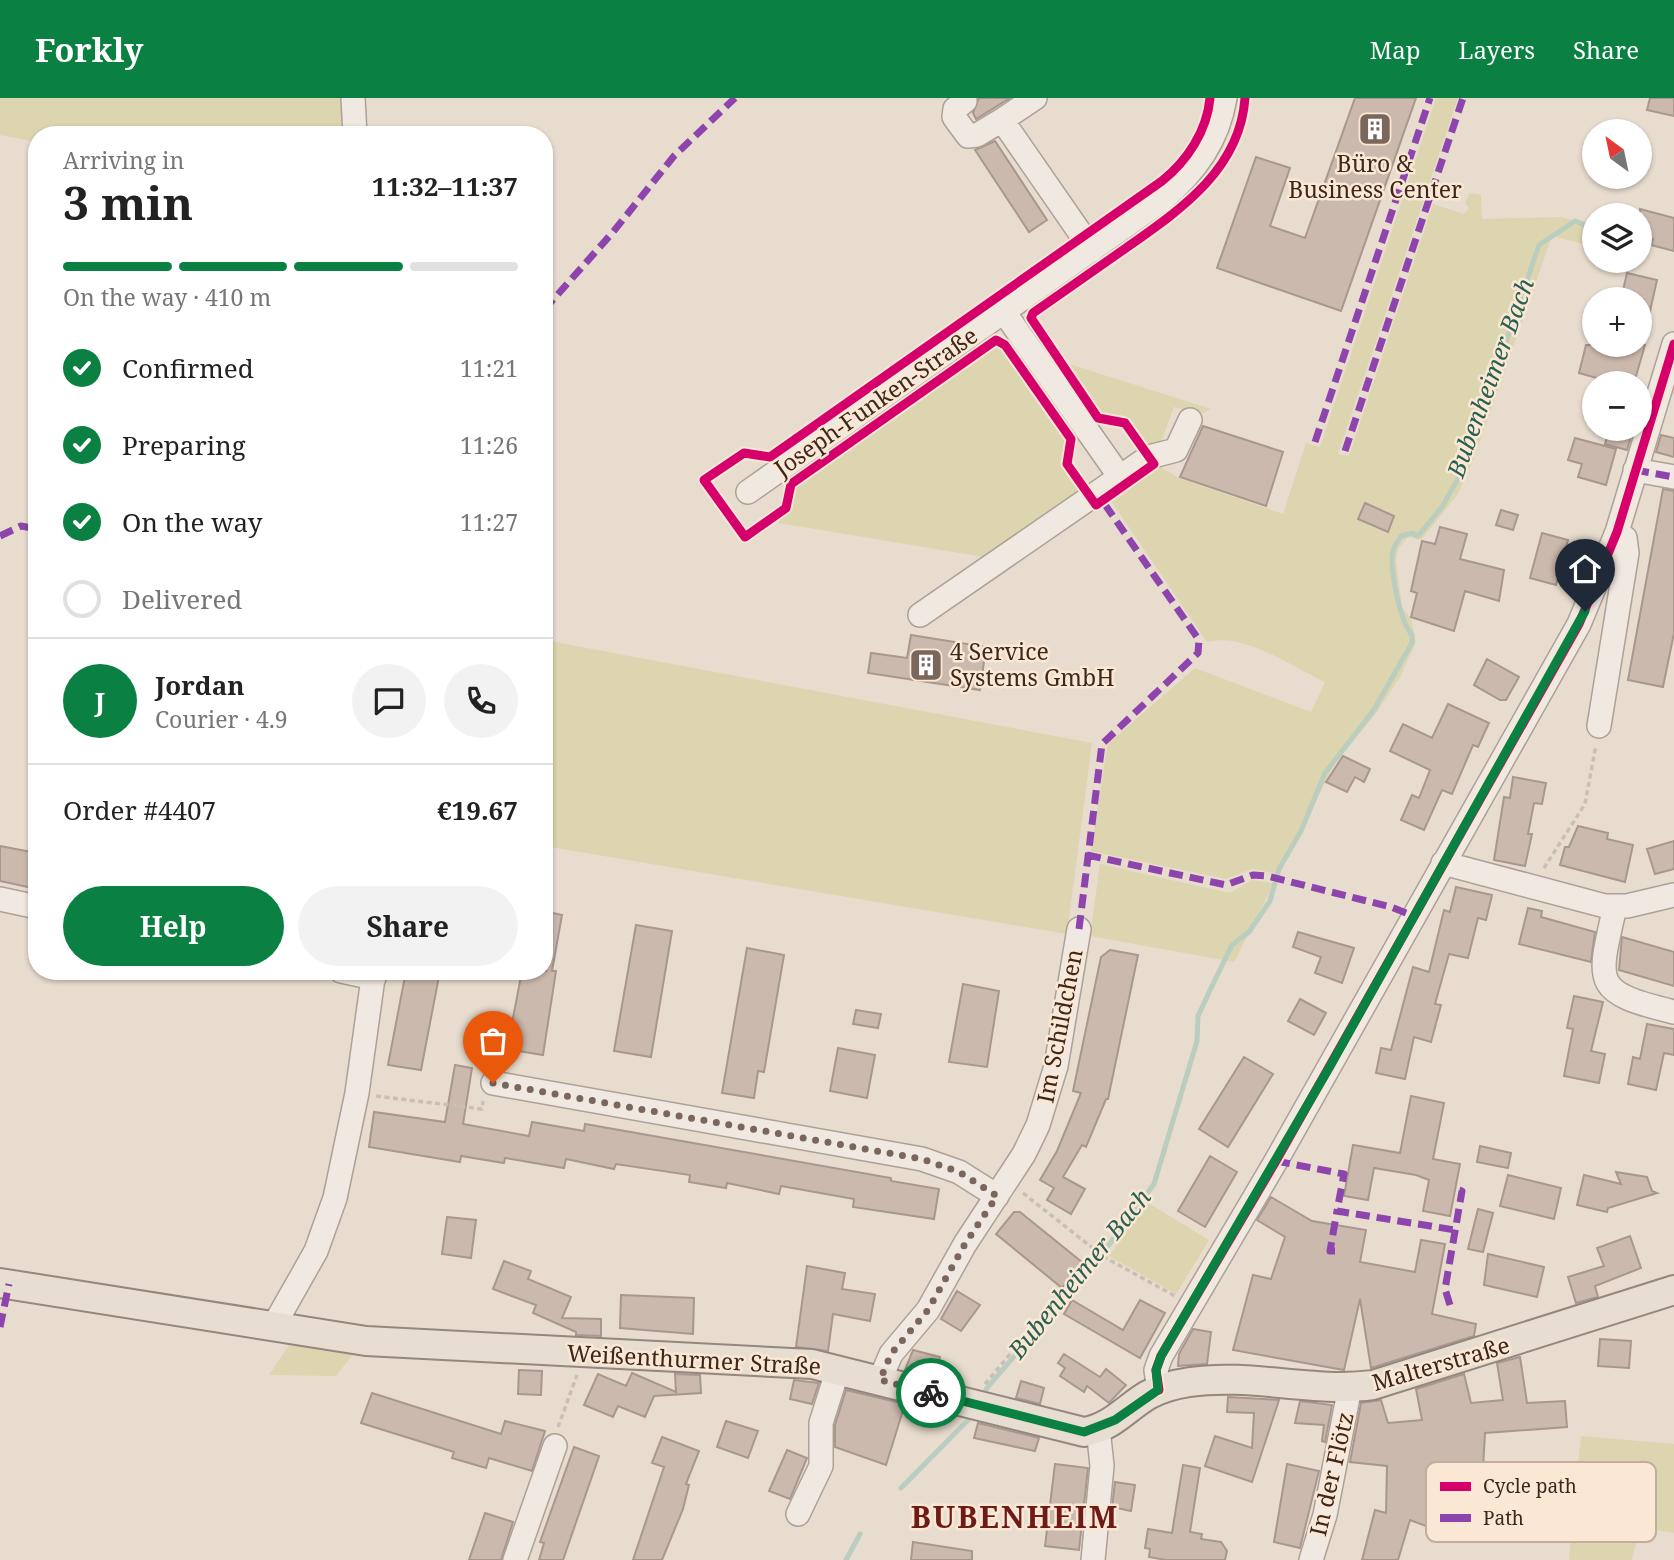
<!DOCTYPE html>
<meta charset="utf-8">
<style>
body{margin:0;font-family:"Noto Serif",serif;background:#f2f2f2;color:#222;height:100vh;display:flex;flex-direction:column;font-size:26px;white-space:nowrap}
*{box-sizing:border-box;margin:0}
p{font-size:23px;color:#767676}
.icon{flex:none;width:38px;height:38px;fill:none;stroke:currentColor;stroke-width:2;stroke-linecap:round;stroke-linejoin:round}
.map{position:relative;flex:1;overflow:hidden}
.sheet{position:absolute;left:28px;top:28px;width:525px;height:854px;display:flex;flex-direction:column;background:#fff;border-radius:28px;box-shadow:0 2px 5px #0004}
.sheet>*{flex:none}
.needle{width:46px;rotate:327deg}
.tools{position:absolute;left:1582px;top:21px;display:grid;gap:14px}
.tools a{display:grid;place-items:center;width:70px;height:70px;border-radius:50%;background:#fff;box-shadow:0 2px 5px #0004;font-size:35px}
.pin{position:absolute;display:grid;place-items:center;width:60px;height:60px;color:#fff;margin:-72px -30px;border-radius:50% 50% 50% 0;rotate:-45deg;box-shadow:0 0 7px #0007}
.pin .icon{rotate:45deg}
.courier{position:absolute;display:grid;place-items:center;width:70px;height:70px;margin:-35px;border:5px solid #0b8043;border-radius:50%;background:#fff;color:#222;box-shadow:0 2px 9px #0007}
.head em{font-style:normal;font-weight:700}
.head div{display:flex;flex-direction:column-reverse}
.head{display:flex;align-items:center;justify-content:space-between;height:119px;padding:0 35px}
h1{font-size:46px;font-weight:700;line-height:52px}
.bar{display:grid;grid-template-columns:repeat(4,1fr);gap:10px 7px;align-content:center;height:84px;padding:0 35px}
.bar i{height:9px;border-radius:5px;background:#e0e0e0}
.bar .current{background:#0b8043}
.bar p{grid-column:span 4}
.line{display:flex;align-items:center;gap:18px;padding:0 35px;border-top:2px solid #e0e0e0}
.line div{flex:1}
.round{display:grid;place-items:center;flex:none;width:74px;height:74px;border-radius:37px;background:#f2f2f2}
ol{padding:0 35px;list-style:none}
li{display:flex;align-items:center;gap:21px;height:77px}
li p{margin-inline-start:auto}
li .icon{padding:7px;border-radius:50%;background:#0b8043;color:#fff;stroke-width:4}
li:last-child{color:#767676}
li i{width:38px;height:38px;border:4px solid #e0e0e0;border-radius:50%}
.cta{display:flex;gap:14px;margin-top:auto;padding:14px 35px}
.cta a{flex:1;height:80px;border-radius:42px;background:#0b8043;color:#fff;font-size:28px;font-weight:700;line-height:80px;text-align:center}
.cta a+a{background:#f2f2f2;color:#222}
header{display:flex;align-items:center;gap:42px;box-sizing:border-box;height:98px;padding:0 35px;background:#0b8043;color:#fff}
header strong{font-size:33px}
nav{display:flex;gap:38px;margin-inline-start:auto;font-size:24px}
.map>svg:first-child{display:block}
.green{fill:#dcd5af}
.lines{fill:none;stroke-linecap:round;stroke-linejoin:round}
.stream{stroke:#bacdbe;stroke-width:5}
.building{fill:#ccb9ae;stroke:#a9978d;stroke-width:2}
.minor-casing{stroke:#ada197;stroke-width:26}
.major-casing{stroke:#93877e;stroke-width:32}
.path{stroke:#c8bfb7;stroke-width:3.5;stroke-dasharray:5 3.5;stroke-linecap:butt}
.minor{stroke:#f0e9e1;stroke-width:23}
.major{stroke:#e8ddd1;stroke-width:28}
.quiet{stroke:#8e44ad;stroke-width:7;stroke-dasharray:14 7;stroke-linecap:butt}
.cycleway-casing{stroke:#fae8d4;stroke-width:13}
.cycleway{stroke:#d6006c;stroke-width:9}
.done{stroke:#7a665b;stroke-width:7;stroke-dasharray:0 12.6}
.route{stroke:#0b8043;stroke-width:9}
.labels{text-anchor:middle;stroke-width:5;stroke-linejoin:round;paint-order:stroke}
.poi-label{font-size:23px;fill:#3e271d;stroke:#fae8d4}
.street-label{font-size:23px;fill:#3e271d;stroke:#fae8d4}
.water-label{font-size:24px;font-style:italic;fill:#2a6053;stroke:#fae8d4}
.district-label{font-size:30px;font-weight:bold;letter-spacing:2px;fill:#701a17;stroke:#fae8d4}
.key{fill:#fae8d4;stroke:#c2ae9d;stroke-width:2}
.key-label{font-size:19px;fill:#3e271d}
</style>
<header>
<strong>Forkly</strong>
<nav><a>Map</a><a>Layers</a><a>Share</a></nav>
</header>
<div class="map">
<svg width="1674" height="1462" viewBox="0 0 1674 1462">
<rect width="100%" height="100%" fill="#e8dcce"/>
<path class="green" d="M0,0H345L346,37H37V44L0,37Z
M1436,0H1458L1338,356L1349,358L1433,106L1464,116L1469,110L1465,105L1470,95L1481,97L1482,121L1560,119L1594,127L1588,147L1552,138L1474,360L1458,396L1421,442L1408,439L1398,451L1396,463L1402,509L1411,521L1416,544L1400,579L1377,614L1334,667L1279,776L1252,771L1226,781L1091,753L1107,650L1111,643L1195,570L1311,614L1325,584C1291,568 1244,534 1207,544L1109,400L1157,367L1179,380L1283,416L1306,345L1320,349Z
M995,249L1003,251L1068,341L1064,364L1081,391L984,459L779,425L776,419L787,409L791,388L984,250Z
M1063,264L1211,311L1201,316L1174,309L1160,347L1149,349L1128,321L1099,316Z
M544,542L1092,645L1067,836L544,748Z
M1100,766L1230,795L1252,782L1274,785L1234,864L1090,838Z
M1148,1105L1209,1142L1176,1196L1109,1158Z
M291,1244L355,1254L336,1278L269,1277Z
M1581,1338L1674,1346V1435L1640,1429L1632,1462H1569Z"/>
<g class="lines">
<path class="stream" d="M982,1300L987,1290L1105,1152L1154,1086L1197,943L1198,918L1213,886L1232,847L1249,834L1270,803L1279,771L1301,733L1325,675L1373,613L1412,545V537C1400,523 1389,471 1393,453C1394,448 1398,443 1401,438L1412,435L1418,438L1442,409L1462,374L1539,147L1575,123L1588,128
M901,1390L975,1315
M846,1462L860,1436"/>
</g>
<path class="building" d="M979,0H1010L976,21L973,15Z
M1355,0H1416L1341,213L1217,170L1256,59L1290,70L1270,128L1305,140Z
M1650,0H1674V18L1647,12Z
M995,43L1047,122L1029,134L975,52Z
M1640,111L1674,120V153L1651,147L1653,141L1640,137Z
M1627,175L1657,182L1646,231L1640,230V201H1621Z
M1586,247H1645L1634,285H1603L1604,282L1579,275Z
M1203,328L1283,354L1266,408L1180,379Z
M1609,331L1633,332L1627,352L1605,346Z
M1661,337L1674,340V359L1656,354Z
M1575,340L1616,351L1606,387L1578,379L1582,366L1568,362Z
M1663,391L1674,393V535L1663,589L1628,582Z
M1365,405L1394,418L1388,434L1358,421Z
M1501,412L1518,417L1513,432L1496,427Z
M1440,429L1467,436L1460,461L1504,472L1499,503L1465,493L1454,533L1411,519L1417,495L1411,493L1422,443L1435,446Z
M1542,435L1568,442L1556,487L1530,480Z
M911,537L986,549L980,592L868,575L871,555L907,560Z
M1487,561L1519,579L1506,602H1500L1474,587Z
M1448,606L1489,625L1478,649L1473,647L1452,696L1442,692L1424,732L1401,722L1412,697L1419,700L1430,672L1390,653L1403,626L1432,640Z
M1343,658L1370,671L1364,684L1355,679L1347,694L1326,684Z
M1513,679L1546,685L1542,706L1534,705L1528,736H1532L1525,768L1494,762L1504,699L1510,700Z
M1578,728L1608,735L1607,741L1633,747L1625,784L1560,767L1565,749H1569Z
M1674,743V771L1655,776L1647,751Z
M0,748L37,755V791L0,783Z
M1456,789L1492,797L1486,822L1478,820L1468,860L1449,856L1435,906L1441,907L1431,944L1414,939L1405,981L1376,975L1381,950L1391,952L1413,869L1429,874L1444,812L1450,814Z
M1528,810L1542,813L1541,819L1595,834L1591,864L1519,846Z
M544,813L562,817L552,873H556L543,957L507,951L522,873H546Z
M636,827L672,833L651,959L614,953Z
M1298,834L1354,850L1342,885L1315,875L1321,859L1293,849Z
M1622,839L1674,854V888L1619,872Z
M747,850L784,857L764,974L758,973L754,1000L722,995Z
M1110,852L1138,857L1108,1001H1106L1086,1049L1082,1047L1063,1079L1085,1091L1071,1116L1047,1102L1054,1090L1040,1082L1057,1053L1081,995L1073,993L1101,859Z
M406,873H440L421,972L388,967Z
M963,886L999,893L987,969L949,964Z
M1574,898L1603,904L1591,953L1605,956L1599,985L1564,978L1573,931L1567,930Z
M1300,901L1326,915L1314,937L1288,923Z
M856,912L881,916L878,930L853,926Z
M1647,926L1674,931V957L1664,955L1656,992L1628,986L1633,959L1640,961Z
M838,950L875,957L867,1000L830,993Z
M1244,959L1273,976L1228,1049L1199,1031Z
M455,967L472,970L463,1026L529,1038L532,1024L584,1033L585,1026L891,1080V1083L939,1091L934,1121L853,1109L854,1101L781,1088L779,1096L727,1085L726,1090L689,1084L690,1077L616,1066L614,1071L566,1061L564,1070L505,1060L504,1065L461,1058L460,1064L369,1049L374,1014L445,1024Z
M1411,998L1444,1005L1433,1061L1460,1066L1450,1118L1423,1113L1429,1082L1416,1077L1374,1070L1368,1102L1344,1098L1353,1047L1400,1055Z
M1480,1048L1511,1055L1508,1070L1477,1064Z
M1210,1058L1237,1074L1205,1129L1178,1113Z
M1616,1074L1647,1079L1652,1093L1657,1095L1608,1110L1607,1114L1577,1107L1584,1077L1621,1086Z
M1508,1077L1561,1090L1554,1121L1500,1108Z
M1271,1099L1312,1123L1366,1132L1360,1164L1415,1174L1421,1142L1445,1146L1432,1216L1476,1226L1474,1238L1371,1270L1360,1201L1344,1272L1233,1252L1253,1177L1271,1181L1285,1139L1257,1122Z
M1478,1111L1493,1115L1483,1154L1468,1151Z
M1014,1114H1020L1083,1165L1062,1190L996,1136Z
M447,1119L476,1122L471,1160L442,1156Z
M1630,1138L1641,1170L1595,1188L1598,1199L1576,1205L1568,1179L1604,1168L1597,1150Z
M1488,1156L1544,1169L1537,1199L1484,1187Z
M504,1163L531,1173L528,1181L571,1199L562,1220L601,1221V1238L576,1237V1234L533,1215L536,1207L493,1191Z
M807,1168L845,1175L842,1191L875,1196L870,1223L833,1216L828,1253L796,1249Z
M957,1193L980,1207L961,1233L941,1221Z
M621,1197L694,1200L693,1236L620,1230Z
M1072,1202L1123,1232L1140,1202L1165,1215L1140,1260L1064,1216Z
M1193,1231L1211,1234L1207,1266L1178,1268L1179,1256Z
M1600,1241L1631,1243L1629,1270L1598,1268Z
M913,1252L940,1259L935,1280L905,1272Z
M1064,1256L1100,1279L1106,1271L1126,1287L1109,1305L1087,1288L1084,1294L1060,1278L1065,1270L1058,1265Z
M1520,1259L1527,1305L1565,1303L1567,1329L1485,1335L1480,1423L1429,1422L1426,1428L1410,1422L1398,1462H1362L1375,1412L1386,1415L1387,1368L1350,1364L1361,1305L1381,1302L1388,1325L1422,1322L1416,1291L1464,1276L1471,1305L1503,1302L1497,1265Z
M519,1272L542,1273L541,1297L518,1296Z
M632,1275L676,1294L675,1276L700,1277L701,1295L654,1298L645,1319L618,1308L613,1319L584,1307L598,1276L626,1288Z
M794,1282L819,1285L812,1306L790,1301Z
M1021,1283L1044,1290L1040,1306L1016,1300Z
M846,1292L905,1306L886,1367L835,1349V1327Z
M372,1295L501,1336L505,1323L545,1333L532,1373L489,1360L486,1370L452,1360L454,1354L361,1325Z
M1228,1299L1279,1302L1252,1384L1205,1368L1215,1338L1252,1350L1254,1315L1227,1314Z
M1300,1303L1332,1307L1325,1344L1322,1343L1324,1327L1295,1325Z
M726,1323L758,1333L748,1360L717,1349Z
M978,1325L1039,1340L1035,1353L974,1340Z
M662,1339L699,1353L686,1386L689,1387L683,1411L662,1462H633L664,1369L652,1365Z
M574,1349L599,1358L563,1462H539L544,1445L540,1444Z
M787,1352L807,1360L790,1401L769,1393Z
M1055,1366L1088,1370L1079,1452L1045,1448Z
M1287,1366L1319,1373L1300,1450L1274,1444Z
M1183,1367L1200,1370L1190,1434L1202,1436L1201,1441L1221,1444L1227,1453L1225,1462H1166L1149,1459L1150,1451L1145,1450L1148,1431L1172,1435Z
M1115,1384L1135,1387L1131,1413L1112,1409Z
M485,1415L513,1424L501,1462H469Z
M913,1444L972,1453V1462H911Z"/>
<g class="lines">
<defs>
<path id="minor" d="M353,0L355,37
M1035,0L1002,22L1092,152
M965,3L955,11L954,19L968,38L977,37L1002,22
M1004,214L1120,379
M1635,372L1674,379
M748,394L1162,102C1195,74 1218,43 1225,0
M920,517L1149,359L1176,352L1190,322
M1599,628L1627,455L1625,440L1617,434
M1443,765L1605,808H1627L1674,797
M0,801L37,809
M1615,809C1597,887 1592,894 1674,914
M341,873L374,880
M493,985L922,1061L959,1074L997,1098
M273,1229L316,1153L335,1100L357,995L374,873
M880,1282L891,1256L928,1212L965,1146L1024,1056L1038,1027L1056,968L1079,831
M1159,1292L1156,1272L1161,1258L1276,1063L1579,526L1617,434L1674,246
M798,1416L821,1368V1325L838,1271
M515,1462L555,1348
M1093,1462L1102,1368L1098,1330
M1311,1462L1325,1417L1350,1289"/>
<path id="major" d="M0,1185L366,1243L812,1266L1084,1334C1111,1330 1126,1310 1148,1297C1161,1290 1176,1286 1190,1284C1250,1275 1312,1295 1373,1287L1674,1192"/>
</defs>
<use href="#minor" class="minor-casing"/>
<use href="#major" class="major-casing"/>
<path class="path" d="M1544,770L1585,706L1596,647
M376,998L482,1011L483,1003
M1023,1095L1104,1159L1175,1198
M985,1286L1096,1154
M558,1329L577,1277"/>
<use href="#minor" class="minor"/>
<use href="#major" class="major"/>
<path class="quiet" d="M544,212L613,134L674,58L735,0
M1315,344L1430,0
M1345,353L1463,0
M1635,372L1674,379
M0,438L21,428L37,431
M1087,757L1226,787L1253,777L1267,778L1391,809L1414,818
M1079,831L1102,646L1198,555L1199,542L1099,398
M1276,1063L1344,1076L1337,1113L1455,1132
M1335,1153H1330L1337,1113
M1450,1207L1445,1191L1462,1093L1455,1091
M0,1229L9,1186"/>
<defs>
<path id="cycleway" d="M1210,0C1207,33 1187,63 1162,83L770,359L744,355L704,382L745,439L786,410L791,386L996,242L1005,247L1071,341L1067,366L1096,407L1154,366L1125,325L1098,320L1031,220L1033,215C1064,193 1095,172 1126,150C1180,112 1240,72 1245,0
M1159,1292L1156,1272L1161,1258L1276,1063L1579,526L1617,434L1674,246"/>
</defs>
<use href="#cycleway" class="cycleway-casing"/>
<use href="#cycleway" class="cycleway"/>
</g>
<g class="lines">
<path class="done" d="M493,985L922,1061L959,1074L997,1098L965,1146L928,1212L891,1256L880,1282L931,1295"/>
<path class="route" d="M931,1295L1084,1334L1115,1322L1158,1292L1156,1272L1161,1258L1329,970L1585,513"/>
</g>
<defs>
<symbol id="building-square" viewBox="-11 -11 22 22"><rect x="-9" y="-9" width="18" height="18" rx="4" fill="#7a665b" stroke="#fae8d4"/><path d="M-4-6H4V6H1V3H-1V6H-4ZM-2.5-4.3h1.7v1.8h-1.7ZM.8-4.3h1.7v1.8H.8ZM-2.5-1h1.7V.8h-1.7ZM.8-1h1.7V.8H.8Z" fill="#fff"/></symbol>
</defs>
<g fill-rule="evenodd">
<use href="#building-square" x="1356" y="12" width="38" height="38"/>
<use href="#building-square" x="907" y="548" width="38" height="38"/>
</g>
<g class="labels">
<g class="poi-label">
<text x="1375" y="74">Büro &amp;<tspan x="1375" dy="26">Business Center</tspan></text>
<text x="950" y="562" text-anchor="start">4 Service<tspan x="950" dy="26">Systems GmbH</tspan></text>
</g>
<g class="street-label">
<text transform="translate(876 304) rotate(-35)" y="8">Joseph-Funken-Straße</text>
<text transform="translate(1060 928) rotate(-79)" y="8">Im Schildchen</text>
<text transform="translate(694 1262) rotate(3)" y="8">Weißenthurmer Straße</text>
<text transform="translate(1441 1266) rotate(-16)" y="8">Malterstraße</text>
<text transform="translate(1332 1376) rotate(-77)" y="8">In der Flötz</text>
</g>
<g class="water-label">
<text transform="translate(1491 280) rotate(-70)" y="8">Bubenheimer Bach</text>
<text transform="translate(1080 1176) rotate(-51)" y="8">Bubenheimer Bach</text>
</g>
<g class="district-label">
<text x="1015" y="1430">BUBENHEIM</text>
</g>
</g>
<rect x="1426" y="1364" width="230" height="80" rx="10" class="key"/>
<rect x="1440" y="1384" width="31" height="9" fill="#d6006c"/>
<rect x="1440" y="1416" width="31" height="8" fill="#8e44ad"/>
<g class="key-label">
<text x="1483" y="1395">Cycle path</text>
<text x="1483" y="1427">Path</text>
</g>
</svg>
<div class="tools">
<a><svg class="needle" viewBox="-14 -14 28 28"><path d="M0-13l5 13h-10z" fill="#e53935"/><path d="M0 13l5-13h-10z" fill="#767676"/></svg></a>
<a><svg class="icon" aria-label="layers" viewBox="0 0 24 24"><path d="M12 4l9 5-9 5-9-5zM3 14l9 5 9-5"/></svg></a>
<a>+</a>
<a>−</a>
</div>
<div class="pin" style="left:493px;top:985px;background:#ea580c"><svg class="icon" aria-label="bag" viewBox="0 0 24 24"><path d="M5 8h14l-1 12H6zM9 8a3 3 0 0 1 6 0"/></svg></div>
<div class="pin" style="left:1585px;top:513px;background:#1f2937"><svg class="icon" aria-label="home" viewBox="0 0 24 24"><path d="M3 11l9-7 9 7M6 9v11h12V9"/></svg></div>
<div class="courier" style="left:931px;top:1295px"><svg class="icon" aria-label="bike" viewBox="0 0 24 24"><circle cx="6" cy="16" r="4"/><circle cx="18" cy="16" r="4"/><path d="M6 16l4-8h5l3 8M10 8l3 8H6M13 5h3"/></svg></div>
<section class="sheet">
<div class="head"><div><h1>3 min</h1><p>Arriving in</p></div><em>11:32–11:37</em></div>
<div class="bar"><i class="current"></i><i class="current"></i><i class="current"></i><i></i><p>On the way · 410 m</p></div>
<ol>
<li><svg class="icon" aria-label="check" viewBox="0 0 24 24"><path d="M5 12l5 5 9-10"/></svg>Confirmed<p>11:21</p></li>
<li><svg class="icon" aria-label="check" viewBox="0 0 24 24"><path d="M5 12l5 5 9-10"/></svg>Preparing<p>11:26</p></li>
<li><svg class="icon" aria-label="check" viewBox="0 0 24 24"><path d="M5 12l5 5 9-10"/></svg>On the way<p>11:27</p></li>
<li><i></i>Delivered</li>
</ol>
<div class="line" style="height:126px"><b class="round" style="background:#0b8043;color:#fff">J</b><div><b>Jordan</b><p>Courier · 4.9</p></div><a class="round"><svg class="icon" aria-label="chat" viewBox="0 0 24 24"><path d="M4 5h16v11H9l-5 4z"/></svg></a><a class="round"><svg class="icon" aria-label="phone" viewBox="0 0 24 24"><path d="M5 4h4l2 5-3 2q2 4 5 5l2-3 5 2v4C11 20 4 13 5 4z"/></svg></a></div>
<div class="line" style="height:91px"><div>Order #4407</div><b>€19.67</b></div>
<div class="cta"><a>Help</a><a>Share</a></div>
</section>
</div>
